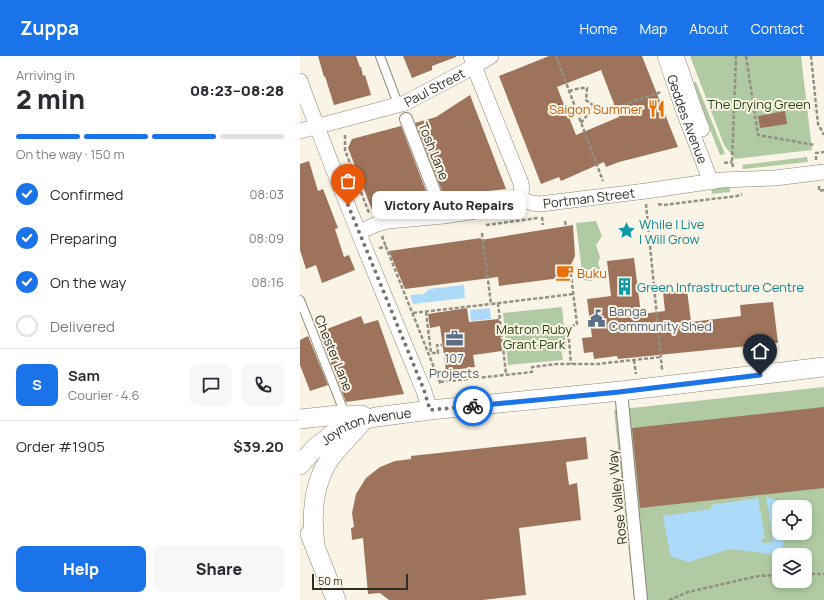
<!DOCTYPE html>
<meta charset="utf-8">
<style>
body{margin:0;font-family:Manrope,sans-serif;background:#f7f7f7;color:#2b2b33;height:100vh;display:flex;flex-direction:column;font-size:15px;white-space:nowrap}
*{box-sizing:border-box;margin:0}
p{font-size:13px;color:#7c7c81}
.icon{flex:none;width:22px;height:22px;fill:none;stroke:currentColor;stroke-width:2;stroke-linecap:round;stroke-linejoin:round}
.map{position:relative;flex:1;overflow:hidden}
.side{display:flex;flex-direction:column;background:#fff;width:300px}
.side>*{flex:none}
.buttons{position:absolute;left:472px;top:444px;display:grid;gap:8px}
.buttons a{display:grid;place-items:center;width:40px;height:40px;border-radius:8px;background:#fff;box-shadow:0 2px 6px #0003;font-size:20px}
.scale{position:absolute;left:12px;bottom:10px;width:96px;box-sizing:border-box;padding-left:4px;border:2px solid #2f2d27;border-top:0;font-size:11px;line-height:14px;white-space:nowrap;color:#2f2d27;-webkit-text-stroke:3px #faf4e6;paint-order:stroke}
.pin{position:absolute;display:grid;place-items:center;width:34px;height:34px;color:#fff;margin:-41px -17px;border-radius:50% 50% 50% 0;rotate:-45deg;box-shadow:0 0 4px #0007}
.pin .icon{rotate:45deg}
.courier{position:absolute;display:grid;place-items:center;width:40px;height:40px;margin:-20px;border:3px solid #1a73e8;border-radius:50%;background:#fff;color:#222;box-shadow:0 1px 5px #0007}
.bubble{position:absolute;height:28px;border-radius:8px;background:#fff;box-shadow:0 2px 6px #0003;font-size:13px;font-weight:800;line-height:28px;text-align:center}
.overview em{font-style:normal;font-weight:800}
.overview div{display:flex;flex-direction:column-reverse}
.overview{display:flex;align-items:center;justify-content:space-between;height:68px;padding:0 16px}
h1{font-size:26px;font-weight:800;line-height:30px}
.bar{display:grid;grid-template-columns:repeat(4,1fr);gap:6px 4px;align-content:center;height:48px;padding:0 16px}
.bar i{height:5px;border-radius:3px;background:#e1e1e2}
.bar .selected{background:#1a73e8}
.bar p{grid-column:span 4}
.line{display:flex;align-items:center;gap:10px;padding:0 16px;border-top:1px solid #e1e1e2}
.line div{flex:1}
.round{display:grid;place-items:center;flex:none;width:42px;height:42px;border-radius:8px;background:#f7f7f7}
ol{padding:0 16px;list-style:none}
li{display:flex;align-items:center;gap:12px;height:44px}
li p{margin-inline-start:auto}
li .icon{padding:4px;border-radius:50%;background:#1a73e8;color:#fff;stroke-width:4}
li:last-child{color:#7c7c81}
li i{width:22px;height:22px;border:2px solid #e1e1e2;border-radius:50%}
.action{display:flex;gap:8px;margin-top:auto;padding:8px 16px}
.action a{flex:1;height:46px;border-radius:8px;background:#1a73e8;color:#fff;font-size:16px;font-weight:800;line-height:46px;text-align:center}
.action a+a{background:#f7f7f7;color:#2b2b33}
header{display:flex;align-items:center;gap:24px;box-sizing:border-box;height:56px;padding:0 20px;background:#1a73e8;color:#fff}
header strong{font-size:19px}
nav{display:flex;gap:22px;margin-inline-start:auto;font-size:14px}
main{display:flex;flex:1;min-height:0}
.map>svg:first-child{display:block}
.green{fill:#b0cba3;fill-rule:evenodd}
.water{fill:#addaf8}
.building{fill:#9d745b;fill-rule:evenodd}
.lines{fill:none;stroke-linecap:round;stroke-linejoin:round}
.service-casing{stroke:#8b8579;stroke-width:10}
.pedestrian-casing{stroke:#8b8579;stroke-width:14}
.minor-casing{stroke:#8b8579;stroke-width:16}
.tertiary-casing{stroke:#8b8579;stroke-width:20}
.path{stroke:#938f85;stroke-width:2.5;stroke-dasharray:4 2;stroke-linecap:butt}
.service{stroke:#fff;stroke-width:8}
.pedestrian{stroke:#fff;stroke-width:12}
.minor{stroke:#fff;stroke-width:15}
.tertiary{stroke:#fff;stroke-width:19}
.done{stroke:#76736a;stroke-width:4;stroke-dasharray:0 7.2}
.route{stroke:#1a73e8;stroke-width:5}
.labels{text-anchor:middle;stroke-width:4;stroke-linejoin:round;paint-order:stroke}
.street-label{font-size:13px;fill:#2f2d27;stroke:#faf4e6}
.park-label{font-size:13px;fill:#24460c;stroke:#faf4e6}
.food-label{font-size:13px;fill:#c56008;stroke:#faf4e6;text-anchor:end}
.culture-label{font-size:13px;fill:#0d838f;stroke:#faf4e6;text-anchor:start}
.service-label{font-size:13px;fill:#4e5e75;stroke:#faf4e6;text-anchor:start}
</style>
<header>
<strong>Zuppa</strong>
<nav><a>Home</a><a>Map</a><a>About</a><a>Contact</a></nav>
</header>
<main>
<section class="side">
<div class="overview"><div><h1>2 min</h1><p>Arriving in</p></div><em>08:23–08:28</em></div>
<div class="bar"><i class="selected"></i><i class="selected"></i><i class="selected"></i><i></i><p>On the way · 150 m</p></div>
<ol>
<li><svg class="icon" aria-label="check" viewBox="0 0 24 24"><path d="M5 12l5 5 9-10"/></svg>Confirmed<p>08:03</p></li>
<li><svg class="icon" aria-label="check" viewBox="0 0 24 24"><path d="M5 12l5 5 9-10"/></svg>Preparing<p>08:09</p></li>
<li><svg class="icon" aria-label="check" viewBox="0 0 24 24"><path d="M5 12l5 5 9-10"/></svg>On the way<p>08:16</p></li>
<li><i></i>Delivered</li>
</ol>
<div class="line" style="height:72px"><b class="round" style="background:#1a73e8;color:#fff">S</b><div><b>Sam</b><p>Courier · 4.6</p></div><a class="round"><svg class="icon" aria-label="chat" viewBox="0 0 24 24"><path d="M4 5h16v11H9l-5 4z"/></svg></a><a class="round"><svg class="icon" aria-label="phone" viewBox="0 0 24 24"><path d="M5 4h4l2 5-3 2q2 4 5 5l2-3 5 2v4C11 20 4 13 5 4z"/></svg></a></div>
<div class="line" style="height:52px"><div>Order #1905</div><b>$39.20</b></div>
<div class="action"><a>Help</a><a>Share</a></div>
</section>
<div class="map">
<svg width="524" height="544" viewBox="0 0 524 544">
<rect width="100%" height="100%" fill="#faf4e6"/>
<path class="green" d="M390,0H501L512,94L435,103L424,89Z
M396,26L425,98L420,99L392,27Z
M507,101L508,106L443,113L442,109Z
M430,131V136L412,138L411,133Z
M296,165L302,180L296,189L300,201L298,208L300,212L297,219L292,225L283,224L276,167Z
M262,251L266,292H261L263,304L208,309L203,257Z
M524,331V544H334L314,354ZM479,451H505V477H479ZM479,499H505V525H479Z"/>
<path class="water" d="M164,229L165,242L113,248L110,239L124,238L129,233Z
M190,252L191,263L171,265L170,254Z
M466,441L487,447V451H479V477H484C484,488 485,494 474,498L429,493L389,506L372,501L370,498L363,460L411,453V449L458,442L465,482L461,483L462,487L473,486Z"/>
<path class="building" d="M18,0H56L60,11H61L63,20L65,19L71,39L34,49L28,30L25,20L24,21Z
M103,0H156V1L132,10V14L112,22Z
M249,0H342L378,91L319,106L306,111L304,106L261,125L259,121L241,128L199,20ZM301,14L319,61L276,79L257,31Z
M170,39L206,133L144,140L115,67L136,61Z
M485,55L487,68L460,72L458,60Z
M101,70L131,148L72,154L48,92L52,83Z
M9,105L18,135L23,133L38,172L35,173L44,201L49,199L55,214L22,227L16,209L6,213L0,194V108Z
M273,169L275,200L270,211L268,221L199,230L198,221L105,233L89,195L181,182V184Z
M334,202L341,258L365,255L363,236L387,234L391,266L441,260L440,249L473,246L478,287L318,303L317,300L294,303L293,296L284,297L282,282L292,281L287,243L311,240L307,205Z
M167,252L169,266L199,263L202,295L173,299L175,311L146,315L140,270L130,272L128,258Z
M61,260L64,268L78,264L104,338L46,346L19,276Z
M8,280L28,329L10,335L0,309V284Z
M524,351V432L340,452L332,372Z
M286,381L288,403L266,406L269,429L277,427L281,464L219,472L226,539L183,544H89L80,537L68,538L63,482L52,484L51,472L54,471L52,457L56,438L66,422L80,411L95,405L111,403V400Z"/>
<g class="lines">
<defs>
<path id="service" d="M80,0L98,48
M0,244L45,358"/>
<path id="pedestrian" d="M106,63L144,160
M321,335L341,544"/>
<g id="minor">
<path d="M171,0L179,23L221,127C222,133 222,137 220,143"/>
<path id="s1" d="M365,0L384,56L411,126"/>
<path d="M376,0C385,24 392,49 402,73"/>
<path d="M0,25C38,129 81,232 124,335L130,354"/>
<path id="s2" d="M0,75L105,47L175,10L191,0"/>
<path id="s3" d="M220,143L232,147L240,148L346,135L421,124L475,122L524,116"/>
<path d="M59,176L77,168L88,165L144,160L208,150L213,149L220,143"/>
</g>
<g id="tertiary">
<path d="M0,363L38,359H62"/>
<path id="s4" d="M0,409L14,393L39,373L57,365L76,361L130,354L321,335L524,311"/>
<path d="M10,478L36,544"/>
<path d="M15,489C11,458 13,425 32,400C41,388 52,378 61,367"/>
</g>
</defs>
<use href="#service" class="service-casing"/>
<use href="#pedestrian" class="pedestrian-casing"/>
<use href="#minor" class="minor-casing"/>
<use href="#tertiary" class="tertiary-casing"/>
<path class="path" d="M256,0L303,125
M446,0L458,79L515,89
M511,0L518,68L524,79
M269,35L280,32H287L286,44L302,56L361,36
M281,67L294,50
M45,79V94L69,157
M516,104V97L524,96
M424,107L432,106
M433,111L432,106L436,0
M519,130V135L524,134
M346,148L362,313H360
M358,148L363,149L437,140L442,138
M242,161L243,169
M265,165L266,170
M186,169L238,162
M182,177L191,248L273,238
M82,180L86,191
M79,192L86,191L141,329
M270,211L277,268L268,272L271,308
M198,247L206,318
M126,256L131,297H138L137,289H142
M113,257L191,248
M334,304L336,318
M140,326L232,316V311L257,308H297L361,301
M505,518H524
M369,544L388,536L458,520L479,519"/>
<use href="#service" class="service"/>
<use href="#pedestrian" class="pedestrian"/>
<use href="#minor" class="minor"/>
<use href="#tertiary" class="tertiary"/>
</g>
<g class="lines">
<path class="done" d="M48,149L124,334L130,354L173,350"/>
<path class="route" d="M173,350L319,336L460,319"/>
</g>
<defs>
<symbol id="restaurant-bare" viewBox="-9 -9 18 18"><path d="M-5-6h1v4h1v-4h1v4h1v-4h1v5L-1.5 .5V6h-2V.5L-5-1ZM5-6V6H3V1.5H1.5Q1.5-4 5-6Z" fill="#e8710a" stroke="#faf4e6" stroke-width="2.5" paint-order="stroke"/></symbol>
<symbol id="sight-bare" viewBox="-9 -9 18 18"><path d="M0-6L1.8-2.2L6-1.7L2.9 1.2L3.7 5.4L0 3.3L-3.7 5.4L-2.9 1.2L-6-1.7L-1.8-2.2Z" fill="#0f9aa8" stroke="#faf4e6" stroke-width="2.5" paint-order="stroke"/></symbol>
<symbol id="cafe-bare" viewBox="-9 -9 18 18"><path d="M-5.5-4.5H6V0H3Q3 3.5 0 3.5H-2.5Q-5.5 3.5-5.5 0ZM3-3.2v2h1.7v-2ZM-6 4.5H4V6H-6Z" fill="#e8710a" stroke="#faf4e6" stroke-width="2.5" paint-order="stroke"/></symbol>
<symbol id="building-bare" viewBox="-9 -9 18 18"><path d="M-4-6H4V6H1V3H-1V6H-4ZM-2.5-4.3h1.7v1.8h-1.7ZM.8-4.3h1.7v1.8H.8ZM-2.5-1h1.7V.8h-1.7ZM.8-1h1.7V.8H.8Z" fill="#0f9aa8" stroke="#faf4e6" stroke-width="2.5" paint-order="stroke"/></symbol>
<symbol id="civic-bare" viewBox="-9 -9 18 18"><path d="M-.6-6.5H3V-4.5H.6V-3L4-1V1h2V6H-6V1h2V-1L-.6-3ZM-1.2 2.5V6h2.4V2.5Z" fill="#5c6f8a" stroke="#faf4e6" stroke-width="2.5" paint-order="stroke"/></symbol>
<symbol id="office-bare" viewBox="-9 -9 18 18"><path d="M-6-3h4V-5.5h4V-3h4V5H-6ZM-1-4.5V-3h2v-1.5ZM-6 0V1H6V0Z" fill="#5c6f8a" stroke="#faf4e6" stroke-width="2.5" paint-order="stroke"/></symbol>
</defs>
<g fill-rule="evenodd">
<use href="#restaurant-bare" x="344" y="40" width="25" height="25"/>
<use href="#sight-bare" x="314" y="162" width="25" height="25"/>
<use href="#cafe-bare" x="252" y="204" width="25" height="25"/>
<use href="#building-bare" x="312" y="218" width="25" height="25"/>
<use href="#civic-bare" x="284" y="250" width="25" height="25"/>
<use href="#office-bare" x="142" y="270" width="25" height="25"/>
</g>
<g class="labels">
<g class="street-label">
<text dy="5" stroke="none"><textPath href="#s2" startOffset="142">Paul Street</textPath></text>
<text dy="5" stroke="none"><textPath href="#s1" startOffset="67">Geddes Avenue</textPath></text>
<text transform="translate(134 95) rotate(68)" y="5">Tosh Lane</text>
<text dy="5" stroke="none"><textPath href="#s3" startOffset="70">Portman Street</textPath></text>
<text transform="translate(34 297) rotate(68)" y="5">Chester Lane</text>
<text dy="5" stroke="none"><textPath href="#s4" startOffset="80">Joynton Avenue</textPath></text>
<text transform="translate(317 441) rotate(-96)" y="5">Rose Valley Way</text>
</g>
<g class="park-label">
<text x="459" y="53">The Drying Green</text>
<text x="234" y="278">Matron Ruby<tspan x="234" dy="15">Grant Park</tspan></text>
</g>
<g class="food-label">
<text x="343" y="58">Saigon Summer</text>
<text x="277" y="222" text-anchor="start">Buku</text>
</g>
<g class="culture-label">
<text x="339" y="173">While I Live<tspan x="339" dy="15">I Will Grow</tspan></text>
<text x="337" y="236">Green Infrastructure Centre</text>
</g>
<g class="service-label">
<text x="309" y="260">Banga<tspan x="309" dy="15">Community Shed</tspan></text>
<text x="154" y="307" text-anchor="middle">107<tspan x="154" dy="15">Projects</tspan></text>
</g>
</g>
</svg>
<div class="buttons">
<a><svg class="icon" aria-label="locate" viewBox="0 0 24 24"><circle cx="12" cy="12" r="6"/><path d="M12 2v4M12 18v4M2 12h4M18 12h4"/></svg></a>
<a><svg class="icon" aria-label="layers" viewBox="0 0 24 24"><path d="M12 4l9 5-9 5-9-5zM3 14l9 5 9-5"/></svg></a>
</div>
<div class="scale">50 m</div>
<div class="pin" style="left:48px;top:149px;background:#ea580c"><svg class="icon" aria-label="bag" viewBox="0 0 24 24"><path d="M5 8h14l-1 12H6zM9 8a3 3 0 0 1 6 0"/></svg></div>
<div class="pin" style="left:460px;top:319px;background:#1f2937"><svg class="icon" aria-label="home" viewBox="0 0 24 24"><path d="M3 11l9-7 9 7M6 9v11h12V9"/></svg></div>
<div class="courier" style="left:173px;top:350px"><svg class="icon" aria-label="bike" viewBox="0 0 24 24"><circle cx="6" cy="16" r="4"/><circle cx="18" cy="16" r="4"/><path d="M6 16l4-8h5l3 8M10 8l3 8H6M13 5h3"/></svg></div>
<div class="bubble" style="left:72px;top:135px;width:154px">Victory Auto Repairs</div>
</div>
</main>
